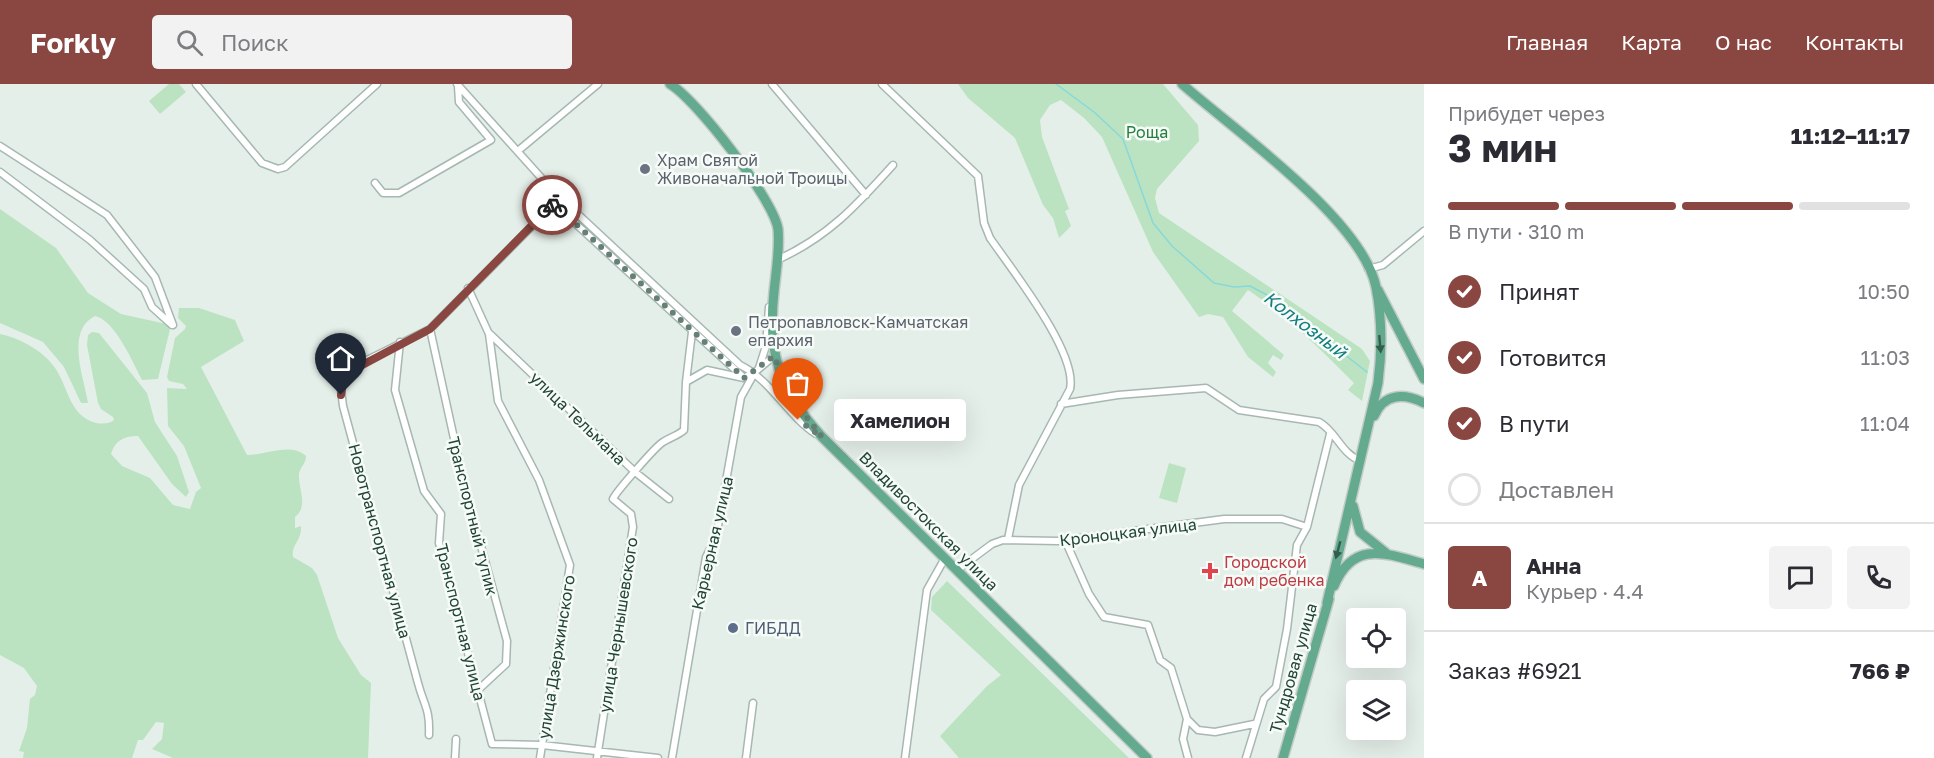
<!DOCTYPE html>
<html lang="ru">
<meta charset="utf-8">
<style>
body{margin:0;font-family:"Golos Text",sans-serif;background:#f2f2f3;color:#2b2b33;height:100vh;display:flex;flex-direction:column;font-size:22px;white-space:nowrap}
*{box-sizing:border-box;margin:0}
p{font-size:20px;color:#7c7c81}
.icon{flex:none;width:33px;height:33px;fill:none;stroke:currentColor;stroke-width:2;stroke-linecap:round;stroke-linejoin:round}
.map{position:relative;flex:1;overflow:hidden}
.drawer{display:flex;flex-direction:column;background:#fff;width:510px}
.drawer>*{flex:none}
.buttons{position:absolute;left:1346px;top:524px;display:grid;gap:12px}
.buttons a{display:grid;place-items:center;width:60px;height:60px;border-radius:6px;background:#fff;box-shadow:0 6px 24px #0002;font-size:30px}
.pin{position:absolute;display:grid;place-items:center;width:51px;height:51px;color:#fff;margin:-62px -26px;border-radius:50% 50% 50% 0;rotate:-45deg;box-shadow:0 0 6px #0007}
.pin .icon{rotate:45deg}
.courier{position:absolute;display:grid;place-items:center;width:60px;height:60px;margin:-30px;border:4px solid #8a4641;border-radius:50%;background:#fff;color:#222;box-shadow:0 2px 8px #0007}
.bubble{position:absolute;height:42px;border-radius:6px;background:#fff;box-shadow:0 6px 24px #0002;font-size:20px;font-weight:700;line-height:42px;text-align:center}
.overview em{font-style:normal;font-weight:700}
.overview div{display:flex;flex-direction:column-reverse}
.overview{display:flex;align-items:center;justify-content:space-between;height:102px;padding:0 24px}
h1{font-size:39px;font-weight:700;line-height:45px}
.bar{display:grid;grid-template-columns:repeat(4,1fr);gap:9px 6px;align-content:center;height:72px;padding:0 24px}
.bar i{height:8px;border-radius:4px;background:#e1e1e2}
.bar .selected{background:#8a4641}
.bar p{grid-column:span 4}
.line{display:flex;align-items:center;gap:15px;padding:0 24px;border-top:2px solid #e1e1e2}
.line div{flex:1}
.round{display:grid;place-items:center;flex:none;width:63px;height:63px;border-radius:6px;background:#f2f2f3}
ol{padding:0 24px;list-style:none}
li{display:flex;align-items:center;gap:18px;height:66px}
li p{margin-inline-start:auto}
li .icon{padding:6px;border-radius:50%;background:#8a4641;color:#fff;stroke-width:4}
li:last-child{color:#7c7c81}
li i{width:33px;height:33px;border:3px solid #e1e1e2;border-radius:50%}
header{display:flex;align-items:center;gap:36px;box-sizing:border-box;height:84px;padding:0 30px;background:#8a4641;color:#fff}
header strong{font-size:28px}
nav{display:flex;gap:33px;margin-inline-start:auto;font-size:21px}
.search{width:420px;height:54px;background:#f2f2f3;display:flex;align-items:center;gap:15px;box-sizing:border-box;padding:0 21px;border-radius:6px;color:#7c7c81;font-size:22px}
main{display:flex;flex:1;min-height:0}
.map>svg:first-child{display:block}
.green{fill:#bbe3c1}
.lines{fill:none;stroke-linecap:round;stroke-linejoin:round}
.stream{stroke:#87d8da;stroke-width:1.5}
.street-casing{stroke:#a6b8b0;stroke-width:9}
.primary-casing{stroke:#c1cbc7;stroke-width:12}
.street{stroke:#fff;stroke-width:6}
.primary{stroke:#64aa8f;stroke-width:9}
.oneway{fill:#325e4c}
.done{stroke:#668075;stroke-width:6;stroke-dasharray:0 10.8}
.route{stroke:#8a4641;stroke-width:8}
.worship-dot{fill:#6b7280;stroke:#f6fbf8;stroke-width:2}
.health-dot{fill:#e0444e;stroke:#f6fbf8;stroke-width:2}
.service-dot{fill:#5c6f8a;stroke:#f6fbf8;stroke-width:2}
.labels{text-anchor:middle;stroke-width:5;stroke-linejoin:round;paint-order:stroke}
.park-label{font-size:16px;fill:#26803d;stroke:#f6fbf8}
.worship-label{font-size:16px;fill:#5b616d;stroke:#f6fbf8;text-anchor:start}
.street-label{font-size:16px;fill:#214436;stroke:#f6fbf8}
.health-label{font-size:16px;fill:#be3a42;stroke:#f6fbf8;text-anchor:start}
.service-label{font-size:16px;fill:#4e5e75;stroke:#f6fbf8;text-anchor:start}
.water-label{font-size:18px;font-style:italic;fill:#137e82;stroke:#f6fbf8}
</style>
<header>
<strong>Forkly</strong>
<div class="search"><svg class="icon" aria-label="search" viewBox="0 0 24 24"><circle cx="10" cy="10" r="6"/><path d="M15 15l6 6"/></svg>Поиск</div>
<nav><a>Главная</a><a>Карта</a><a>О нас</a><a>Контакты</a></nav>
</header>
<main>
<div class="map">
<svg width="1424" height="674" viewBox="0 0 1424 674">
<rect width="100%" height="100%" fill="#e5efe9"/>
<path class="green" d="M169,0H179L186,8L160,30L149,17Z
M958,0H1163L1198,41L1199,57L1157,105L1155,114L1159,129L1362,265L1370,277L1362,317L1348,306L1354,299C1320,265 1287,232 1248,206L1232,227L1284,271L1281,276L1273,271L1268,279L1276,288L1273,293L1248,273L1223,233L1208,230L1199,233L1153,168L1102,53L1084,34L1061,16L1050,21L1040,36L1042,53L1069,125L1065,127L1071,142L1059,154L1053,134L1043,121L1015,54L968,14Z
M0,125L56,164L88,209L121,230L171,241L158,295L142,296C133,279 115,236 95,232C65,247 84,294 88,319H81L64,283L43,258L0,239Z
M179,224H199L235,236L244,257L201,283L247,371C267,371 291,358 306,372C306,380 300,383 299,390C298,405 309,422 295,433V444L301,442C302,457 291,460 293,473L312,484L317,491L338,554L361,591L371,599L368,674H173L152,665L162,655L164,639L156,638L143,656H138L132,674H23L24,668L19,667L27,644L30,615L35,611L37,602L24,584L0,571V250C19,254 40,265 52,280C69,300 67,331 96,339C103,340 109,340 114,336L113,333L101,325L98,319L87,261L88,251L92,248L99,249L147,309L155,338L177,372L189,408L186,413L172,400L138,352C123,352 115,357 111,370L122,382L150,394L173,421L190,425L196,408L201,404L184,362L168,342L167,304L187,305L183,300L169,297L167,293L175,254L185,245L186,242L178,234Z
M1169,379L1186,384L1177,419L1159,414Z
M947,497L1129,674H959L940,652L987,602L1001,591L931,526L932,513Z"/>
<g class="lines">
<path class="stream" d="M1056,0L1094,28L1123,55L1153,139L1172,162L1214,199L1234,203L1250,202L1269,212L1367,288"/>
<defs>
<path id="street" d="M196,0L262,79L278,85L285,83L377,0
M457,0L554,108L740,281C771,296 787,331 816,350
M772,0L866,111
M882,0L978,92L984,139L990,154C1012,186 1078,269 1070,305L1019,401L1008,455
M0,62L107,131L155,193L173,241
M519,66L598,0
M0,88L90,156L144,205L152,223L172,241
M375,99L383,109H399L491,56L459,18L458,2
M550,120L565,130L742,292
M777,176C828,153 856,122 893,81
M1368,185L1383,181L1424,147
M468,204L489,250L498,317L539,396L570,481L540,674
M430,245L464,400L507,557L506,580L478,606
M490,250L635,388L669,415
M400,258L395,306L424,407L441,430L439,459L492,660L542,661L658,674
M759,284L766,262L769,223
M686,298L692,248
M1061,320L1118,311L1206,304L1239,326L1319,338C1336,347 1341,370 1361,377
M1065,456L1089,510L1104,533L1148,541L1160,576L1171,584L1187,635L1198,646L1215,648L1254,640
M957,486L992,460L1003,456L1058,457L1224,435H1282L1307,443
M1187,635L1183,655L1188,674
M429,651C430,624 424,622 418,599L343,322L341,306L347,290L359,280L430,245L542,132L554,108
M455,674L456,655
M597,674L633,443L631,430L613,415C615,409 656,362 663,358C671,353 677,352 684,346L686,298L707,286L744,294L755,288
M672,674L706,473L716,453L741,313L755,288L774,272
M746,674L753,619
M905,674L927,506L945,474
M1246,674L1264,615L1276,603L1287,545L1297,461L1307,443L1330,350"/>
<path id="primary" d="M670,0C696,15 774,116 778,145C780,165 776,188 774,208C767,272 780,306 822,353L1147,674
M1182,0C1234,46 1362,135 1376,203C1382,234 1382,268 1378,299L1327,519
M1378,206L1424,295
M1374,332C1384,309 1404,309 1424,319
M1353,422L1360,448L1386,469
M1334,502C1353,456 1385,469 1424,480
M1283,674L1329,515"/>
</defs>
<use href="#street" class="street-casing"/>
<use href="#primary" class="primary-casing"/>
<use href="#street" class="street"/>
<use href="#primary" class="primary"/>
</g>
<defs><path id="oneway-solid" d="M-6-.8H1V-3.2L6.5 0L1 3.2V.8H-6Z" transform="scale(1.5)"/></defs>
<g class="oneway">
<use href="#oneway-solid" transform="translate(1380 260) rotate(85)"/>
<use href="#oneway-solid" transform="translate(1338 466) rotate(105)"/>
</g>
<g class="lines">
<path class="done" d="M552,121L565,130L744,294L774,272L789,311L822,353L798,336"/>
<path class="route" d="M341,311L343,298L351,287L430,245L552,121"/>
</g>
<g class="worship-dot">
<circle cx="645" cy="85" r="6"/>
<circle cx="736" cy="247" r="6"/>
</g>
<path class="health-dot" d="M1207 478h6v6h6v6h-6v6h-6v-6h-6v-6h6z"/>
<circle class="service-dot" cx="733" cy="544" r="6"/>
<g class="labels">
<g class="park-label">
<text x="1147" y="54">Роща</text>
</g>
<g class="worship-label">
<text x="657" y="82">Храм Святой<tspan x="657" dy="18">Живоначальной Троицы</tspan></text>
<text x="748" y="244">Петропавловск-Камчатская<tspan x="748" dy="18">епархия</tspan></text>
</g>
<g class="street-label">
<text transform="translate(578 334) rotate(44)" y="6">улица Тельмана</text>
<text transform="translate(473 432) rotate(76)" y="6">Транспортный тупик</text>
<text transform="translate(929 437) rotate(45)" y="6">Владивостокская улица</text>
<text transform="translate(1128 448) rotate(-7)" y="6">Кроноцкая улица</text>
<text transform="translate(380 457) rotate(75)" y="6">Новотранспортная улица</text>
<text transform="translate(712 459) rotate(-77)" y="6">Карьерная улица</text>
<text transform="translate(461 538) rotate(76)" y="6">Транспортная улица</text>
<text transform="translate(618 541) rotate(-81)" y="6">улица Чернышевского</text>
<text transform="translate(556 573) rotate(-81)" y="6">улица Дзержинского</text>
<text transform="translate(1293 584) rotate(-74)" y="6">Тундровая улица</text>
</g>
<g class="health-label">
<text x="1224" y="484">Городской<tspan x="1224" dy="18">дом ребенка</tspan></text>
</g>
<g class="service-label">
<text x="745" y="550">ГИБДД</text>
</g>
<g class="water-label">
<text transform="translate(1305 241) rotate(37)" y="6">Колхозный</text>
</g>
</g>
</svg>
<div class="buttons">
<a><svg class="icon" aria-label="locate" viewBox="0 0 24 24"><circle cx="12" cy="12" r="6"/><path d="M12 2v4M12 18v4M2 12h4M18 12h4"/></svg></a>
<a><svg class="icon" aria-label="layers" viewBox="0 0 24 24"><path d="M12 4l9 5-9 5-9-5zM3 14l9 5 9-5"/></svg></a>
</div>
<div class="pin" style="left:798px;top:336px;background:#ea580c"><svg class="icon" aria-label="bag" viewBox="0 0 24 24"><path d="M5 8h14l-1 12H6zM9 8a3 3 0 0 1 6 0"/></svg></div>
<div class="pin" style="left:341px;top:311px;background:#1f2937"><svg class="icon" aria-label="home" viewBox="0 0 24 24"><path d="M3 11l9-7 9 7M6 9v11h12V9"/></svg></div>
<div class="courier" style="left:552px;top:121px"><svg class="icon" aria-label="bike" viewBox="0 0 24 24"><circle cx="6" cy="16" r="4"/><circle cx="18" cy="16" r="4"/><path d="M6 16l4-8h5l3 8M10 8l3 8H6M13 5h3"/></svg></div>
<div class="bubble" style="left:834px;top:315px;width:132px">Хамелион</div>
</div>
<section class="drawer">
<div class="overview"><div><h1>3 мин</h1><p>Прибудет через</p></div><em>11:12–11:17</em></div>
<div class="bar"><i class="selected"></i><i class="selected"></i><i class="selected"></i><i></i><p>В пути · 310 m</p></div>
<ol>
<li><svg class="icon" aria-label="check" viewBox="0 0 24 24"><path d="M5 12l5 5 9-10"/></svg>Принят<p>10:50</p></li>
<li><svg class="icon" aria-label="check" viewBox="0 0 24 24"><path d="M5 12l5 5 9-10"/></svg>Готовится<p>11:03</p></li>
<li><svg class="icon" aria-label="check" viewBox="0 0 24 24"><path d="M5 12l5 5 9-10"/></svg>В пути<p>11:04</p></li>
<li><i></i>Доставлен</li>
</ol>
<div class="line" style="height:108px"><b class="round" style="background:#8a4641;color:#fff">А</b><div><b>Анна</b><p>Курьер · 4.4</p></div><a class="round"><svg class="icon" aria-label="chat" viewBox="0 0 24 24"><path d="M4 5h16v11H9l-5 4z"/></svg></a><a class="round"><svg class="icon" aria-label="phone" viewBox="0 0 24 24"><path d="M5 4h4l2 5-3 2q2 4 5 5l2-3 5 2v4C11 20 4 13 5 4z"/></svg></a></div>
<div class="line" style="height:78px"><div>Заказ #6921</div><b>766 ₽</b></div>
</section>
</main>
